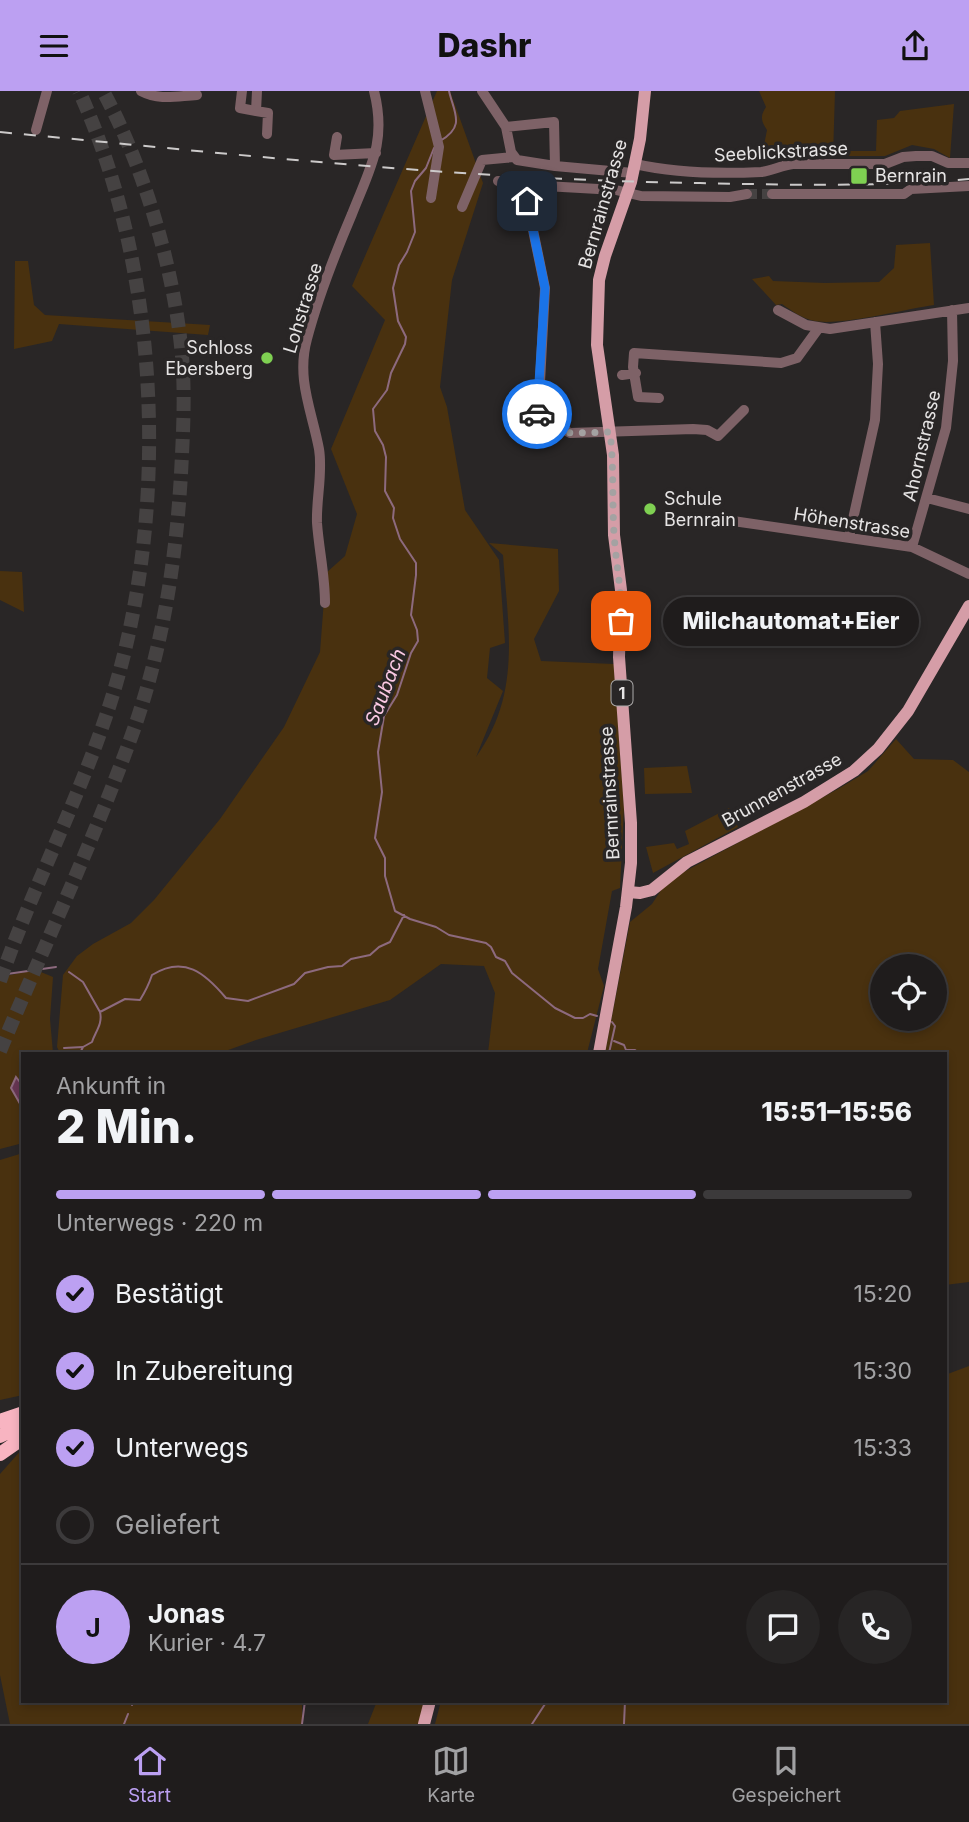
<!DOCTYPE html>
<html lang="de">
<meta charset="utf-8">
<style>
body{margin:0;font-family:Inter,sans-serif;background:#272525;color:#f1f3f6;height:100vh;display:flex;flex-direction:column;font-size:26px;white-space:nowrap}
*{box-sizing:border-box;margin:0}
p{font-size:23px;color:#a1a1a3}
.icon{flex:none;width:38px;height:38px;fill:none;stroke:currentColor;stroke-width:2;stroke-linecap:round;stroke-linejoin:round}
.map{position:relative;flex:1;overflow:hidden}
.panel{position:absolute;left:21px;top:961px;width:926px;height:651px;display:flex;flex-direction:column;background:#1f1c1c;border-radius:0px;box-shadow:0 4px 10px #0003,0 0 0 2px #3c3a3b}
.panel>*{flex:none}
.fabs{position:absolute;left:870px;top:863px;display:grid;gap:14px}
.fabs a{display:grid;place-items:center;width:77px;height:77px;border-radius:50%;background:#1f1c1c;box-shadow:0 4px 10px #0003,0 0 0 2px #3c3a3b;font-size:35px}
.pin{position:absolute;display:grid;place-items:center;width:60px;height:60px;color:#fff;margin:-30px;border-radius:14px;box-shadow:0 4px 10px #0006}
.courier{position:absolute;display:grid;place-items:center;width:70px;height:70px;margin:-35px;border:5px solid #1a73e8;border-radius:50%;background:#fff;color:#222;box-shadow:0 2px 9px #0007}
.bubble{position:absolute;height:49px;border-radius:24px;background:#1f1c1c;box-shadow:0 4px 10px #0003,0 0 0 2px #3c3a3b;font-size:23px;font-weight:800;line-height:49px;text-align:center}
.head em{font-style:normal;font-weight:800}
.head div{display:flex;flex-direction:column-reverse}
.head{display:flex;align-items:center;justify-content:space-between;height:119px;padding:0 35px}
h1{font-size:46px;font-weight:800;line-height:52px}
.bar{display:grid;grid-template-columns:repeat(4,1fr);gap:10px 7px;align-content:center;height:84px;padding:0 35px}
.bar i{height:9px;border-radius:5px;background:#3c3a3b}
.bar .selected{background:#bca0f2}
.bar p{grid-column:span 4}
.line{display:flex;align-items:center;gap:18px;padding:0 35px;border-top:2px solid #3c3a3b}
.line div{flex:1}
.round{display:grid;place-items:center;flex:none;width:74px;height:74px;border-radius:37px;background:#272525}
ol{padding:0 35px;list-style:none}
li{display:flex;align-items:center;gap:21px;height:77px}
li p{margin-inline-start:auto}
li .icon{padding:7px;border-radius:50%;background:#bca0f2;color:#111;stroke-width:4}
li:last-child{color:#a1a1a3}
li i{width:38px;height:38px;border:4px solid #3c3a3b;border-radius:50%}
header{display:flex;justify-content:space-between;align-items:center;height:91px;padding:0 35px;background:#bca0f2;color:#111;font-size:32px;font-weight:800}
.tab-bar{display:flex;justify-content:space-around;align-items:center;height:98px;border-top:2px solid #3c3a3b;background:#1f1c1c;font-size:19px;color:#a1a1a3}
.tab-bar a{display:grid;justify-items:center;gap:4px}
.tab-bar .selected{color:#bca0f2}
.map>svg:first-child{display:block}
.green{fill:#49310f;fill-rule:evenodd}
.water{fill:#673653;stroke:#8d6a7e;stroke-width:2}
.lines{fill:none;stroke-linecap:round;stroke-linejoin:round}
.stream{stroke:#8d6a7e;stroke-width:2}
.minor-tunnel{stroke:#454242;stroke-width:10;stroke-dasharray:10 5;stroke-linecap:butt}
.highway-tunnel{stroke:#454242;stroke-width:14;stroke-dasharray:14 7;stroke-linecap:butt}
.minor{stroke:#7e6267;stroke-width:10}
.major{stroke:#d59da7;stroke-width:12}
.highway{stroke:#f8b4c1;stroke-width:14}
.rail{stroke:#cccaca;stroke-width:2;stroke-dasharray:12 12;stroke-linecap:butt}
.done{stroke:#a4a2a2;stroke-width:7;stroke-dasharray:0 12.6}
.route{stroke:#1a73e8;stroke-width:9}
.poi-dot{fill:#7fd052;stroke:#292626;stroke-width:2.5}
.labels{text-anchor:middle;stroke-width:7;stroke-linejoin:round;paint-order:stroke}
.shield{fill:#292626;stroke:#adabab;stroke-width:2}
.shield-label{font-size:16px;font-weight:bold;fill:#e6e4e4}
.street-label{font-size:18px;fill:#e6e4e4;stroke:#292626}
.poi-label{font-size:18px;fill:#e6e4e4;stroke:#292626;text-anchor:start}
.water-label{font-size:19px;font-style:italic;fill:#fbc9e4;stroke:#292626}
</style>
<header><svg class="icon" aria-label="menu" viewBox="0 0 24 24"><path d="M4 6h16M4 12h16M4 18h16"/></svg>Dashr<svg class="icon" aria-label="share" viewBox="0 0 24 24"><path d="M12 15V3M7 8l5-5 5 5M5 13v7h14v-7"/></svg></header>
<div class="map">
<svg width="969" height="1633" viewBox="0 0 969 1633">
<rect width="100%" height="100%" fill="#292626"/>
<path class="green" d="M437,0H450L483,92L452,189L440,296L447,316L465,419L499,469L505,552L490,557L487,587L503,600L476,666C522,602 508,537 503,464L489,452L558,458L559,500L534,548L541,570L614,573L624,716L620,797L612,800L598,878L604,895L587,962H488L495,902L484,875L441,873L390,909L256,949L220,962H60L57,956L63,884L77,865L93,853L131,832L154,809L220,728L284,636L320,561L326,482L345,465L357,423L331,358L385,229L352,195Z
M759,0H835L833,66L795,67L763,59L767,39C761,30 760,25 766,16Z
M954,13L950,67L934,58L912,54L885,65H838V60H876L877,29L894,27L900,20Z
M930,152L934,214C906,218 840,235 815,230C803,228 792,220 782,213L776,214L752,188L769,185L773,190L825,192L879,191L894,177L896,154Z
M15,170H28L34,214L45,224L210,234L208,244L59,233L52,250L14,258Z
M0,480L22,481L24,521L0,509Z
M896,648L914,668L953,669L969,681V1191L945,1194V962H605L630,831L652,813L667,790L838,698L868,680ZM882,875H934V928H882Z
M687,675L692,702L645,703L644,677Z
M729,717L738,736L653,782L646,756L674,752L677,758L689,753L685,740Z
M36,879L53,886L50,928L53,962H23V1052L0,1058V886Z
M23,1062V1304L0,1309V1069Z
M969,1275V1633H435L441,1610H945V1284Z
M23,1357V1610H302V1633H10L0,1584V1383Z
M377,1610H426L419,1633H368Z"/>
<path class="water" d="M16,986L23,995V1018L11,997Z"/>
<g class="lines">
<path class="stream" d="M440,50C466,35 454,22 449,0
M434,57L426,77L415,90L411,100L415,141L407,161L399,174L393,197L398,230L406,246L405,253L391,282L387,299L373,318L375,340L383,354L386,366L385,400L394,417L393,427L400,448L416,472V484L411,524L417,539L418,550L411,562L397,604L384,625L378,661L382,701L375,747L385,767V785L395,820L410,828L436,836L449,844L486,852L491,856L496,866L505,870L512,882L555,917L575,927H583L590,923L597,925
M69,881L83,891L100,921L125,908L140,909C145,901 149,893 152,884C184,864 205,882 226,907L248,910L294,893L305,882L328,876L342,875L351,868L370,864L379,856L390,851L404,824
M0,884L56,876
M614,950L624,954L626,959H635L639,962
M64,957L83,956
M80,962L83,956L92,951C95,941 103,933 100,921
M609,962L615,935L612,931
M132,1614L134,1610
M124,1633L128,1623
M302,1633L305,1610
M532,1633L547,1610
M624,1633L625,1610"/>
<path class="minor-tunnel" d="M747,103H772"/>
<path class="highway-tunnel" d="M0,890C31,800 76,715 106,625C171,434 163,184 79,0
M0,960C45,853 95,747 134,638C165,549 178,456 182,363C184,324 185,285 180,246C170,165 142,72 103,0"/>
<path class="minor" d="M141,0C160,10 177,5 197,4
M242,0L240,17L256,20L257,0
M425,0L439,56L431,107
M482,0L506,36L511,61L517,69L555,75L633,82
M256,20L268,22L267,43
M506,36L554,31L555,75
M36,39L47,0
M337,46L334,64L376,62
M635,73C675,82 720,83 761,81C772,80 782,74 793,73H885L903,66L916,65H932L948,72H969
M498,90L527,94
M772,103H904L911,98L969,95
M462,116L482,69L514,66
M778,219L806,234L830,238L969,217
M622,284L636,282
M659,307L638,306L633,276L634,262L781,272L797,267L818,238
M744,319L718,345L707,339L693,338L570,342L535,322L540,291L545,197L527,110V94L616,99L641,105L730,106L747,103
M927,407L969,418
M726,429L912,456L969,483
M849,446L875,329L878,273L875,231
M912,456L946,337L953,270L952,219
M325,512C325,485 319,459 317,432C316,408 323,382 319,358C312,320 296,288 307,248C318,206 335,163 352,123C370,77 387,51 374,0"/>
<path class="major" d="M628,801L640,802L652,799L687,771L804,711L854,680L878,658L908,620L969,515
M599,962L626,816L631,772V732L619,566L621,499L614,444L613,364L597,254L599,189L605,165L631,91L640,48L645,0
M424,1633L430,1610"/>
<path class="highway" d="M0,1330L23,1322
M0,1345L23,1334
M0,1363L23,1347"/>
<path class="rail" d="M0,41C233,63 466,89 700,92C790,94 879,96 969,88"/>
</g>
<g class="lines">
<path class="done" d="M537,323L570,342L610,341C614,375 612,409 614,443C616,473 622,500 621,530"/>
<path class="route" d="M527,110L545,197L537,323"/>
</g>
<g class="poi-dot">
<rect x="850" y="76" width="18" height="18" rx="3.5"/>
<circle cx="267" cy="267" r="7"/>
<circle cx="650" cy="418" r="7"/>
</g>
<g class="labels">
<rect class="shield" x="611.5" y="589.5" width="21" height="25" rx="5"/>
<g class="shield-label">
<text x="622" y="608">1</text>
</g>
<g class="street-label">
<text transform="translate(781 61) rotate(-3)" y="6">Seeblickstrasse</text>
<text transform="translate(603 113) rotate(-74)" y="6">Bernrainstrasse</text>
<text transform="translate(303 217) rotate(-73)" y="6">Lohstrasse</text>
<text transform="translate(922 355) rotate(-77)" y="6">Ahornstrasse</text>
<text transform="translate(852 432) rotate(9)" y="6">Höhenstrasse</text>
<text transform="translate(782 699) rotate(-29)" y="6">Brunnenstrasse</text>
<text transform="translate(610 702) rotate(-93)" y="6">Bernrainstrasse</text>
</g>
<g class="poi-label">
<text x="875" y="91">Bernrain</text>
<text x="253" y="263" text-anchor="end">Schloss<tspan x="253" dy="21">Ebersberg</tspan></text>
<text x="664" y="414">Schule<tspan x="664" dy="21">Bernrain</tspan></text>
</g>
<g class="water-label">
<text transform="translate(385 596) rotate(-69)" y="7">Saubach</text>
</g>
</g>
</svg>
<div class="fabs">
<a><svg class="icon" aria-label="locate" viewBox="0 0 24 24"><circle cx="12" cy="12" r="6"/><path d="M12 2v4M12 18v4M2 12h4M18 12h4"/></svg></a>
</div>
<div class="pin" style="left:621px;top:530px;background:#ea580c"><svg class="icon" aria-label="bag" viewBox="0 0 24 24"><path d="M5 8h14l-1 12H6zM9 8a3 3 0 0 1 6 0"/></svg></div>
<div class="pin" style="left:527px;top:110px;background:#1f2937"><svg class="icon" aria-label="home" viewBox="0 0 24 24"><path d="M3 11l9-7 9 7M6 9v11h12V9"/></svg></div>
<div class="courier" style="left:537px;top:323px"><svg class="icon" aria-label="car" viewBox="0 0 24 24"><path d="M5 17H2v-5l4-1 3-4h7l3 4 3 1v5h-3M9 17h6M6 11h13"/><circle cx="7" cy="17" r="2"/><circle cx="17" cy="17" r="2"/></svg></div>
<div class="bubble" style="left:663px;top:506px;width:256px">Milchautomat+Eier</div>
<section class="panel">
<div class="head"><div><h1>2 Min.</h1><p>Ankunft in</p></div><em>15:51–15:56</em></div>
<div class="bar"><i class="selected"></i><i class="selected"></i><i class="selected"></i><i></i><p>Unterwegs · 220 m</p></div>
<ol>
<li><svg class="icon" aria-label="check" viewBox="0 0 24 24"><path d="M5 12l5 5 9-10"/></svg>Bestätigt<p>15:20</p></li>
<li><svg class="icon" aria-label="check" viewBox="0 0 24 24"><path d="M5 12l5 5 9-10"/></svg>In Zubereitung<p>15:30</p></li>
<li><svg class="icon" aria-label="check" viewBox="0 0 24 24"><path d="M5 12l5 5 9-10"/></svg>Unterwegs<p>15:33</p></li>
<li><i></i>Geliefert</li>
</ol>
<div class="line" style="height:126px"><b class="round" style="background:#bca0f2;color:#111">J</b><div><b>Jonas</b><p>Kurier · 4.7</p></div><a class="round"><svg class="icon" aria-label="chat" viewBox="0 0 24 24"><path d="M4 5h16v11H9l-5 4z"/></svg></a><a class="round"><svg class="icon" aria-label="phone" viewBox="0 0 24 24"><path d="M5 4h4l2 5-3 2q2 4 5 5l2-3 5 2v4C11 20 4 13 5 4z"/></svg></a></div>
</section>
</div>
<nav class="tab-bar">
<a class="selected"><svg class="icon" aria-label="home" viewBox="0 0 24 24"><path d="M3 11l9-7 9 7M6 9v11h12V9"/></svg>Start</a>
<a><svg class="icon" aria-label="map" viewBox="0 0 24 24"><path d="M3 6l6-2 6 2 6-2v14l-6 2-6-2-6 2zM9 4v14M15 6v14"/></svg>Karte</a>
<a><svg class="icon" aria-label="saved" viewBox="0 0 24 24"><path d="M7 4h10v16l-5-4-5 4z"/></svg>Gespeichert</a>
</nav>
